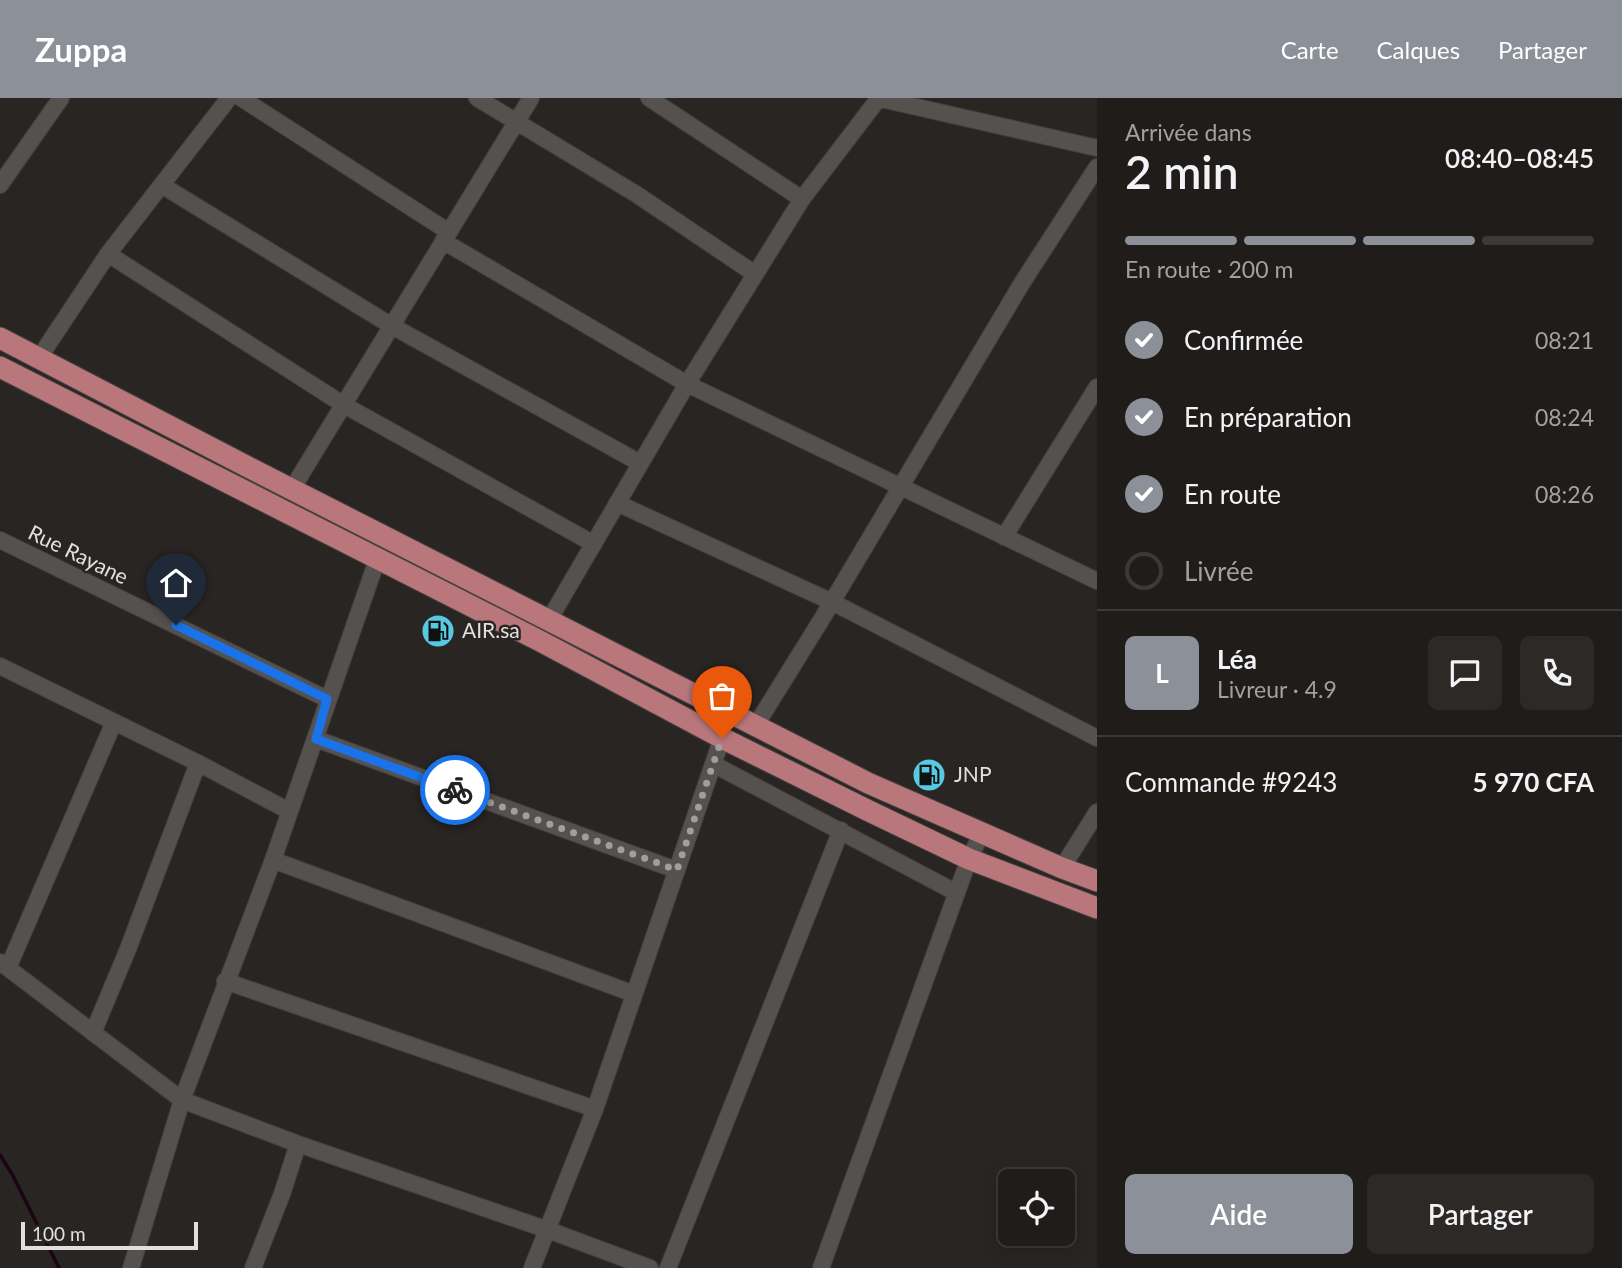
<!DOCTYPE html>
<html lang="fr">
<meta charset="utf-8">
<style>
body{margin:0;font-family:Lato,sans-serif;background:#2c2927;color:#f1f3f6;height:100vh;display:flex;flex-direction:column;font-size:26px;white-space:nowrap}
*{box-sizing:border-box;margin:0}
p{font-size:23px;color:#a1a1a2}
.icon{flex:none;width:38px;height:38px;fill:none;stroke:currentColor;stroke-width:2;stroke-linecap:round;stroke-linejoin:round}
.map{position:relative;flex:1;overflow:hidden}
.drawer{display:flex;flex-direction:column;background:#1f1c1a;width:525px}
.drawer>*{flex:none}
.buttons{position:absolute;left:998px;top:1071px;display:grid;gap:14px}
.buttons a{display:grid;place-items:center;width:77px;height:77px;border-radius:10px;background:#1f1c1a;box-shadow:0 4px 18px #0003,0 0 0 2px #3c3a39;font-size:35px}
.scale{position:absolute;left:21px;bottom:18px;width:177px;box-sizing:border-box;padding-left:7px;border:4px solid #e2e0df;border-top:0;font-size:19px;line-height:24px;white-space:nowrap;color:#e2e0df;-webkit-text-stroke:5px #292523;paint-order:stroke}
.pin{position:absolute;display:grid;place-items:center;width:60px;height:60px;color:#fff;margin:-72px -30px;border-radius:50% 50% 50% 0;rotate:-45deg;box-shadow:0 0 7px #0007}
.pin .icon{rotate:45deg}
.courier{position:absolute;display:grid;place-items:center;width:70px;height:70px;margin:-35px;border:5px solid #1a73e8;border-radius:50%;background:#fff;color:#222;box-shadow:0 2px 9px #0007}
.head em{font-style:normal;font-weight:600}
.head div{display:flex;flex-direction:column-reverse}
.head{display:flex;align-items:center;justify-content:space-between;height:119px;padding:0 28px}
h1{font-size:46px;font-weight:600;line-height:52px}
.bar{display:grid;grid-template-columns:repeat(4,1fr);gap:10px 7px;align-content:center;height:84px;padding:0 28px}
.bar i{height:9px;border-radius:5px;background:#3c3a39}
.bar .active{background:#8c9099}
.bar p{grid-column:span 4}
.line{display:flex;align-items:center;gap:18px;padding:0 28px;border-top:2px solid #3c3a39}
.line div{flex:1}
.round{display:grid;place-items:center;flex:none;width:74px;height:74px;border-radius:10px;background:#2c2927}
ol{padding:0 28px;list-style:none}
li{display:flex;align-items:center;gap:21px;height:77px}
li p{margin-inline-start:auto}
li .icon{padding:7px;border-radius:50%;background:#8c9099;color:#fff;stroke-width:4}
li:last-child{color:#a1a1a2}
li i{width:38px;height:38px;border:4px solid #3c3a39;border-radius:50%}
.cta{display:flex;gap:14px;margin-top:auto;padding:14px 28px}
.cta a{flex:1;height:80px;border-radius:10px;background:#8c9099;color:#fff;font-size:28px;font-weight:600;line-height:80px;text-align:center}
.cta a+a{background:#2c2927;color:#f1f3f6}
header{display:flex;align-items:center;gap:42px;box-sizing:border-box;height:98px;padding:0 35px;background:#8c9099;color:#fff}
header strong{font-size:33px}
nav{display:flex;gap:38px;margin-inline-start:auto;font-size:24px}
main{display:flex;flex:1;min-height:0}
.map>svg:first-child{display:block}
.lines{fill:none;stroke-linecap:round;stroke-linejoin:round}
.stream{stroke:#1b0413;stroke-width:3.5}
.minor-casing{stroke:#43403f;stroke-width:18}
.major-casing{stroke:#43403f;stroke-width:23}
.minor{stroke:#55514f;stroke-width:16}
.major{stroke:#b9777b;stroke-width:21}
.done{stroke:#a19f9d;stroke-width:7;stroke-dasharray:0 12.6}
.route{stroke:#1a73e8;stroke-width:9}
.labels{text-anchor:middle;stroke-width:5;stroke-linejoin:round;paint-order:stroke}
.street-label{font-size:21px;fill:#e2e0df;stroke:#292523}
.poi-label{font-size:21px;fill:#e2e0df;stroke:#292523;text-anchor:start}
</style>
<header>
<strong>Zuppa</strong>
<nav><a>Carte</a><a>Calques</a><a>Partager</a></nav>
</header>
<main>
<div class="map">
<svg width="1097" height="1170" viewBox="0 0 1097 1170">
<rect width="100%" height="100%" fill="#292523"/>
<g class="lines">
<path class="stream" d="M0,1057L12,1076L59,1170"/>
<defs>
<path id="minor" d="M241,0L449,134
M477,0L636,96L755,176
M649,0L802,101
M877,0L1097,50
M0,87L61,0
M163,88L392,228L640,365
M443,143L687,286L1097,483
M108,156L344,307L594,446
M39,260L108,156L229,0
M292,391L531,0
M617,405L832,504L1097,640
M1004,439L1097,289
M0,442L327,601
M549,522L687,286L802,101L879,0
M0,568L198,665L289,713
M756,627L823,519L1022,185L1097,69
M316,641L676,772
M713,666L957,795
M273,762L634,896
M1062,770L1097,714
M0,864L182,1002L298,1046L548,1132L650,1170
M8,870L114,624
M225,883L595,1011
M93,935L128,851L198,665
M131,1170L182,1002L273,762L377,462
M253,1170L282,1096L298,1046
M532,1170L595,1011L722,640
M668,1170L841,732
M821,1170L969,761L982,735"/>
<path id="major" d="M0,240L250,370L868,685L1062,770L1097,783
M0,269L540,543L722,640L867,712L969,761L1097,810"/>
</defs>
<use href="#minor" class="minor-casing"/>
<use href="#major" class="major-casing"/>
<use href="#minor" class="minor"/>
<use href="#major" class="major"/>
</g>
<g class="lines">
<path class="done" d="M455,692L677,772L722,640"/>
<path class="route" d="M176,527L327,601L316,641L455,692"/>
</g>
<defs>
<symbol id="fuel-disc" viewBox="-11 -11 22 22"><circle r="9.5" fill="#57c9e2" stroke="#292523"/><path d="M-5.5-6h7V0h2V4h1.3V-2.5L3-4.5l.8-.8L6-3V5H2.5V1h-1V6h-7ZM-4.2-4.7v3.2H.2V-4.7Z" fill="#111"/></symbol>
</defs>
<g fill-rule="evenodd">
<use href="#fuel-disc" x="419" y="514" width="38" height="38"/>
<use href="#fuel-disc" x="910" y="658" width="38" height="38"/>
</g>
<g class="labels">
<g class="street-label">
<text transform="translate(78 457) rotate(26)" y="7">Rue Rayane</text>
</g>
<g class="poi-label">
<text x="462" y="540">AIR.sa</text>
<text x="954" y="684">JNP</text>
</g>
</g>
</svg>
<div class="buttons">
<a><svg class="icon" aria-label="locate" viewBox="0 0 24 24"><circle cx="12" cy="12" r="6"/><path d="M12 2v4M12 18v4M2 12h4M18 12h4"/></svg></a>
</div>
<div class="scale">100 m</div>
<div class="pin" style="left:722px;top:640px;background:#ea580c"><svg class="icon" aria-label="bag" viewBox="0 0 24 24"><path d="M5 8h14l-1 12H6zM9 8a3 3 0 0 1 6 0"/></svg></div>
<div class="pin" style="left:176px;top:527px;background:#1f2937"><svg class="icon" aria-label="home" viewBox="0 0 24 24"><path d="M3 11l9-7 9 7M6 9v11h12V9"/></svg></div>
<div class="courier" style="left:455px;top:692px"><svg class="icon" aria-label="bike" viewBox="0 0 24 24"><circle cx="6" cy="16" r="4"/><circle cx="18" cy="16" r="4"/><path d="M6 16l4-8h5l3 8M10 8l3 8H6M13 5h3"/></svg></div>
</div>
<section class="drawer">
<div class="head"><div><h1>2 min</h1><p>Arrivée dans</p></div><em>08:40–08:45</em></div>
<div class="bar"><i class="active"></i><i class="active"></i><i class="active"></i><i></i><p>En route · 200 m</p></div>
<ol>
<li><svg class="icon" aria-label="check" viewBox="0 0 24 24"><path d="M5 12l5 5 9-10"/></svg>Confirmée<p>08:21</p></li>
<li><svg class="icon" aria-label="check" viewBox="0 0 24 24"><path d="M5 12l5 5 9-10"/></svg>En préparation<p>08:24</p></li>
<li><svg class="icon" aria-label="check" viewBox="0 0 24 24"><path d="M5 12l5 5 9-10"/></svg>En route<p>08:26</p></li>
<li><i></i>Livrée</li>
</ol>
<div class="line" style="height:126px"><b class="round" style="background:#8c9099;color:#fff">L</b><div><b>Léa</b><p>Livreur · 4.9</p></div><a class="round"><svg class="icon" aria-label="chat" viewBox="0 0 24 24"><path d="M4 5h16v11H9l-5 4z"/></svg></a><a class="round"><svg class="icon" aria-label="phone" viewBox="0 0 24 24"><path d="M5 4h4l2 5-3 2q2 4 5 5l2-3 5 2v4C11 20 4 13 5 4z"/></svg></a></div>
<div class="line" style="height:91px"><div>Commande #9243</div><b>5 970 CFA</b></div>
<div class="cta"><a>Aide</a><a>Partager</a></div>
</section>
</main>
